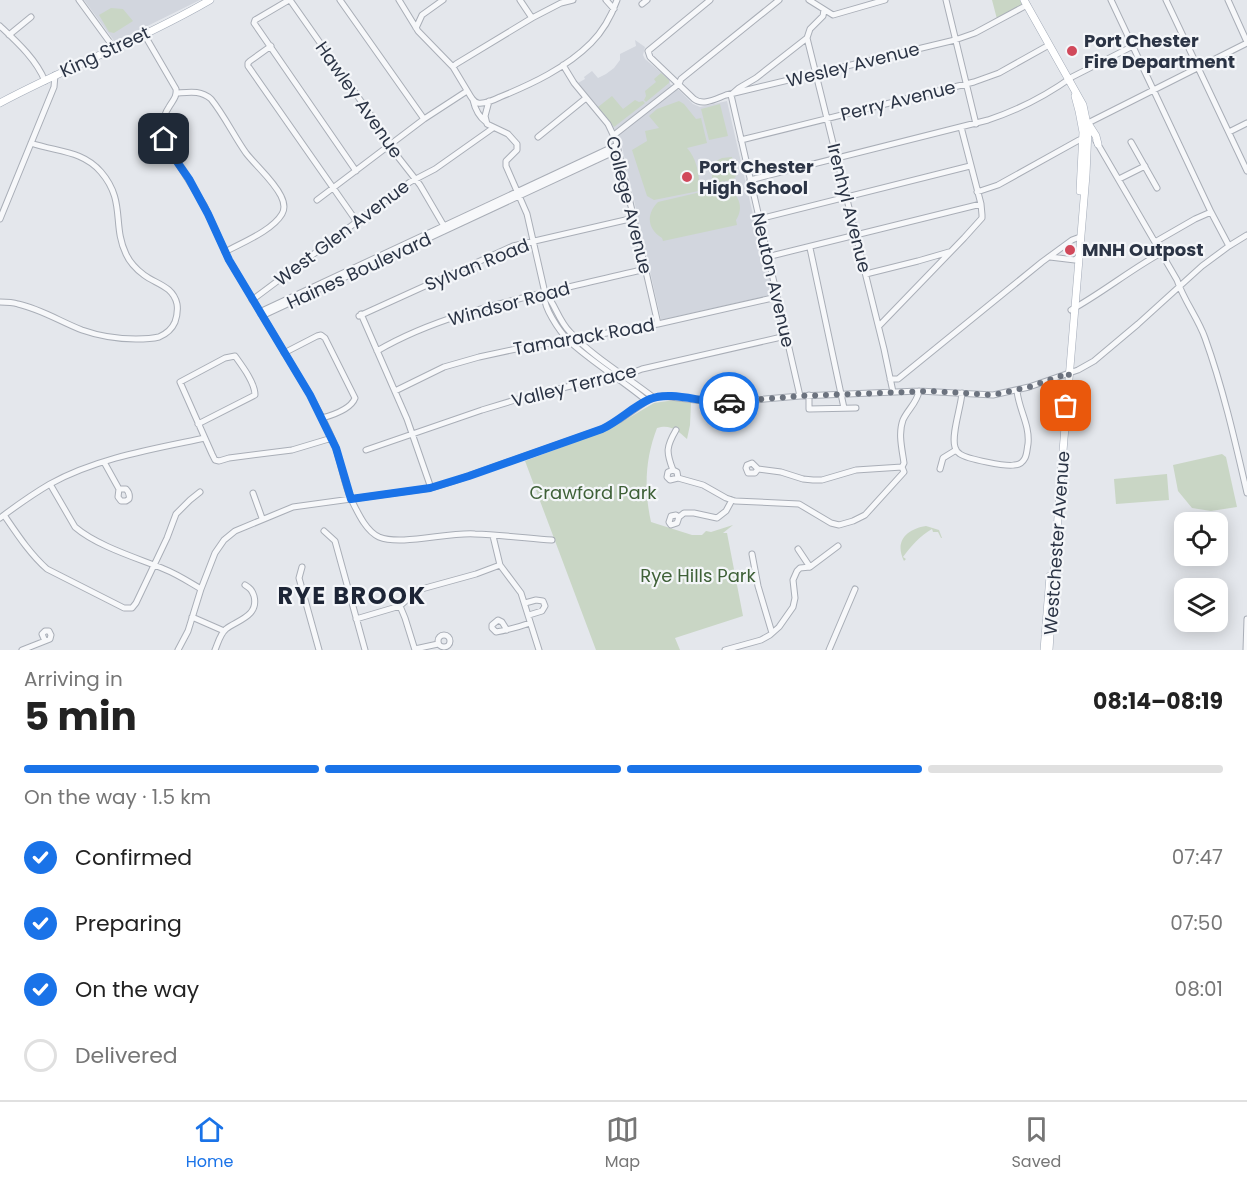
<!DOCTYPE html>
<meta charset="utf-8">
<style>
body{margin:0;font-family:Poppins,sans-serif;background:#f2f2f2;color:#222;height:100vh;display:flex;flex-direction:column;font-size:22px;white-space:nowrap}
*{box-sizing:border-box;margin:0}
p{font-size:20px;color:#767676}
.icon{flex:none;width:33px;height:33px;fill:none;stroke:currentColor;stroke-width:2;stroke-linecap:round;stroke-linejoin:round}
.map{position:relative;height:650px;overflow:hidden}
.panel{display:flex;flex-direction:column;background:#fff;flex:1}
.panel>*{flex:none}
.buttons{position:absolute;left:1174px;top:512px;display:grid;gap:12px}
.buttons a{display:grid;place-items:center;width:54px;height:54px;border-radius:12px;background:#fff;box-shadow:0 3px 15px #0003;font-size:30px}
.pin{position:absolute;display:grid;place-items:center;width:51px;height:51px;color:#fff;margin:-26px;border-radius:12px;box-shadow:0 3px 9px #0006}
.courier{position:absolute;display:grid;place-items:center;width:60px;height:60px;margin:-30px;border:4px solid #1a73e8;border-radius:50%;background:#fff;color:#222;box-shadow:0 2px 8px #0007}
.headline em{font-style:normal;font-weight:700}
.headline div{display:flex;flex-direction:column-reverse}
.headline{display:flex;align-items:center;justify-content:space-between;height:102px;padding:0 24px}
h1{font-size:39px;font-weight:700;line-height:45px}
.bar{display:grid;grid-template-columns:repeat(4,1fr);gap:9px 6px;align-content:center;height:72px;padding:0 24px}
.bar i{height:8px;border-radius:4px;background:#e0e0e0}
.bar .on{background:#1a73e8}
.bar p{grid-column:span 4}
ol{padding:0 24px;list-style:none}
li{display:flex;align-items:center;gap:18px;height:66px}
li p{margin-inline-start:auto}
li .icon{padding:6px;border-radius:50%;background:#1a73e8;color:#fff;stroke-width:4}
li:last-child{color:#767676}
li i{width:33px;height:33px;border:3px solid #e0e0e0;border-radius:50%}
.tab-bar{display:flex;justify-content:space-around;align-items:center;height:84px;border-top:2px solid #e0e0e0;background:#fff;font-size:16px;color:#767676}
.tab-bar a{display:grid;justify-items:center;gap:3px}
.tab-bar .on{color:#1a73e8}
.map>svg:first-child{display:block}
.built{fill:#d2d6de}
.green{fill:#c9d6c5}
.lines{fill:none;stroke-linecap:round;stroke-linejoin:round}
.minor-casing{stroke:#a9aeb7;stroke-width:7}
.major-casing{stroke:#a3abb8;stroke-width:8}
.minor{stroke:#f7f8fa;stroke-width:5}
.major{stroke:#fff;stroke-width:7}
.done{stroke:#6c737f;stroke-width:6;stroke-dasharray:0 10.8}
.route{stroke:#1a73e8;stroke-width:8}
.poi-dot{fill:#d1495b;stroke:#f4f6f9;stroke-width:2}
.labels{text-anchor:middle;stroke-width:4.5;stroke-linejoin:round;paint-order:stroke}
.poi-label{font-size:18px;font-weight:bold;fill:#2b3445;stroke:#f4f6f9;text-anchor:start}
.street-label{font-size:18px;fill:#2b3445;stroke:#f4f6f9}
.park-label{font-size:18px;fill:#3f6138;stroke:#f4f6f9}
.district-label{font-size:24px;font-weight:bold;letter-spacing:1.5px;fill:#1d2536;stroke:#f4f6f9}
</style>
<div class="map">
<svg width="1247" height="650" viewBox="0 0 1247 650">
<rect width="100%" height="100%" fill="#e4e7ec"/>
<path class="built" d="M84,0H200L115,42Z
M635,40L645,47L643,55L645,59L670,80V84L680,91L693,104L700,107L727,101L762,254L770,280L771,294L770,295L661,320L620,138L607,117L578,83L585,79L584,77L592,71L598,78L606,74L614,68L620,60V54L636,46Z"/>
<path class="green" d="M992,0H1020L1022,5L997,19Z
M111,8L123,9L133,21L114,33L109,32L99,15Z
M661,73L669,80V83L646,102L644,100L646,96L645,91L656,82L654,79Z
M612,96L623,109L635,100L639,102L643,101L645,103L614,127L598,107Z
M679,101L684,104L696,119L701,118L707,143L687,148C697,159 700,176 699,191L654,200L647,196L632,150L647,141L645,131L659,128L649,116L657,109Z
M720,104L728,136L709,140L701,109Z
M732,157L736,176L733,180L713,183L711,169L714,162L722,158Z
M722,187C738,191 745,206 736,220L737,225L663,241L662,238C647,229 646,214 658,202Z
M675,400L691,403L690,425L687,439C677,430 670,424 657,428C645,459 644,490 651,522L692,535H702L706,531L711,532L733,525L723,533H727L743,616L675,638L680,650H596L525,461L610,429L654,403Z
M1222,454L1226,457L1237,507L1211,511L1192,508L1178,491L1173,465Z
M1167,474L1169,500L1116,504L1114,479Z
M926,526L939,530L942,538H941L938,532H933L932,529C920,536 911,546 903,557L906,559L904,561C894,541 907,529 926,526Z"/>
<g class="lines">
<defs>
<path id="minor" d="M79,0L114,48
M289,0L255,20L254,23L356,171
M290,0L389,141L391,148L420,185L444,226
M340,0L424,119
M399,0L418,31L453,67L471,97C474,101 474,102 478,103C485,104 494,100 500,97C532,84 566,68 591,43C603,31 611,17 617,0
M520,0L532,18
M606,0L614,9
M710,0L648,51L650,57L694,99C703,106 715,99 726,95L955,40L975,33L1027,5
M809,0L833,15L885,0
M946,0L976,124
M1111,0L1211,212L1229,246
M1166,0L1247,171
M1228,0L1247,42
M642,4L647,0
M0,26C17,42 36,59 45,81
M416,28L422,15L443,0
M144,34L176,89C177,97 173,100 169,107C160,120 162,133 167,146L204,205L229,260L310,395C319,413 330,430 336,449C342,466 344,485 352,501C358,513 366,531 379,537C401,546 448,532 475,534C500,535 526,538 552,540
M9,35L31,17
M807,38L884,349L893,392
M271,46L250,61L248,63V66L357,222
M563,65L574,83L608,124L616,141L658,324
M453,67L456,64L532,18L561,3L573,0
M177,93C190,92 201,90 211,99C224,115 234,136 246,153C257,167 273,180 281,196C284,202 285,209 282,214C272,231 241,243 225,252
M473,100C475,109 478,116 486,122
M489,101L485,116L487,124L508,134L517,144V150L506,161V166L527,214L545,293C541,305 560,332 569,341C593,363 622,380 647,401
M1088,123L1247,43
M1229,132L1247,123
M614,135L679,84L681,79L779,0
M538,137L586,98
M741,140L974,82L999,73L1049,45
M1096,141L1177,280C1184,301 1198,318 1205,338C1223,388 1235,441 1247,493
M1131,142L1157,188
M1119,179L1145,166
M750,180L988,120C1018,110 1047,95 1072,77L1133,46
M977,192L998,185L1079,140L1086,138
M317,200L424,119L467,91
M0,219L54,87L55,75
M759,219L970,166
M1155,242L1195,219L1211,212
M810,248L844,408
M767,257L981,204
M1050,257L1075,260L1079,256
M866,274L918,261L949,252
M545,293C555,303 558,320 570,332C594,358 626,376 654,398
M252,300L410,182L435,169L493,128
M0,302C6,302 12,302 18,304C41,309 61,322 82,330C99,336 118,339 136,339C144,339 151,339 159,337C166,334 172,329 175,322C177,316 178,310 177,304C173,286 156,284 144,275C136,269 130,263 126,254C112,225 126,201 101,172C82,150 56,152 31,143
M1071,310C1102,293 1130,270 1161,253
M261,314L264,310L617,145
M261,314H266L618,150
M361,314L407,419L431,488
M359,316L513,246L634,218
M879,326L964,238L982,218V215L981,204L961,127
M377,351C430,320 492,305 551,291C583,284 614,276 646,269
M284,353L317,336L321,335L325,338L355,398C351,409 333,415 322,418
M890,379H898L1042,262L1072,240L1080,237
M395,391L444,367L479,357L516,349L658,324L777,297
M962,393C961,407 951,435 955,447C956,451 957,452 960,454C967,459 1007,467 1014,465C1019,465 1023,462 1025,458C1027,454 1027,449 1028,444C1030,425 1019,410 1017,391
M809,395V409L856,408
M800,396L731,95L739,88L756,78L807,38L810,29L823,16L824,10
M198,424L255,395C255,383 243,367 235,356L225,358L180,382L212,454L215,460L219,461L229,458L292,450L332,438
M676,430C666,447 666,452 673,470L677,472L678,478L703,485L726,498L735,501L799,504L831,523L839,525L853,521L865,515L904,472L902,467L904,463C902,449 898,433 903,420C908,409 917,403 919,391
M366,450L482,410L515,400L614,375L624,376L642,369L786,336
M104,462L119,489L118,497L121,501H126L129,499C130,495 129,492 126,489H119
M758,469L755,473H748L746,468L747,465L752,463L758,469L781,472L803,479L813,480H822L856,470L902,467
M940,469L943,458L956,450
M673,470L668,472L667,477L670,480L678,478
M50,484L75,527C97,546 137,558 164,569C177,574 189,582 201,589
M253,493L262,518
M4,515C17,534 30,554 47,569L124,608H132L136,603L167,538L176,514L190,500L200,492
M679,517L676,515L671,516L669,522L671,525L677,523L679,517L684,513H694L717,518L726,511L732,500
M0,518C16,506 33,494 50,484C97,458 153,449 205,438
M324,531L335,541L365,650
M493,536L500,565L521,593L539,650
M798,549L810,567
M752,554L758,586L772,633
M302,567L299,578L319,650
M525,603L536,600L543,601L545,606L542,611L529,615
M400,606L405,618L415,650
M192,617L224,631
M356,619L400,606L418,590L476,574L500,565
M507,630L502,622L498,620L492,625V628L496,632C507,630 519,627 530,623
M45,631H49L51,635L50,639L45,641L42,634Z
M438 641a6 6 0 1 1 12 0a6 6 0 1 1-12 0Z
M415,649L438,644
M22,650L45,641
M178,650L188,631L201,589L215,553L224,540L235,531L293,507L431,488L454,481L602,429L619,420L648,400L662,396L720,403L800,396L919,391L993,395L1029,387L1078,370L1094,361L1138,324L1202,266L1229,246L1247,235
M215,650C218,643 220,634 226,629C238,620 259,616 254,596C252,590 250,588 245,585
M725,650L761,640L770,635L779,627L793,607L795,598L793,580L797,571L800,568L810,567L838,546
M829,650L855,589
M1246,650L1247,619"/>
<path id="major" d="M1024,0L1083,105L1088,129L1086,175L1060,487L1049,650
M1075,96L1079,111L1083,132L1080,191
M0,103C69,66 143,39 210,0
M1089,125L1096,136L1098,144
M1044,650L1050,576"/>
</defs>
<use href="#minor" class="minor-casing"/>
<use href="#major" class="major-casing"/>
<use href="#minor" class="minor"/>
<use href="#major" class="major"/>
</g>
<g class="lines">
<path class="done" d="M729,402L800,396L906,392L931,391L993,395L1029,387L1069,373L1066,406"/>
<path class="route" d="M164,139L171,153L189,179L208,214L229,260L310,395L336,448L351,499L430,488L469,476L602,429C619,421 632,407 650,399C672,390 704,404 729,402"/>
</g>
<g class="poi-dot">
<circle cx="1072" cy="51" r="6"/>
<circle cx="687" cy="177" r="6"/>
<circle cx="1070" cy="250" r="6"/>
</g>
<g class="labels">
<g class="poi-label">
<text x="1084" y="47">Port Chester<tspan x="1084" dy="21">Fire Department</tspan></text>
<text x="699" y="173">Port Chester<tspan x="699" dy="21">High School</tspan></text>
<text x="1082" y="256">MNH Outpost</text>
</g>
<g class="street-label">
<text transform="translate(105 52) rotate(-25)" y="6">King Street</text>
<text transform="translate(853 65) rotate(-14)" y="6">Wesley Avenue</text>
<text transform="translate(359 100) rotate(55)" y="6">Hawley Avenue</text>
<text transform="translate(898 101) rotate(-14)" y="6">Perry Avenue</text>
<text transform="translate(629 205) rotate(76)" y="6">College Avenue</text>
<text transform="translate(849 208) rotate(76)" y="6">Irenhyl Avenue</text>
<text transform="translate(342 233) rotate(-37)" y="6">West Glen Avenue</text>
<text transform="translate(477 265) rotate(-22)" y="6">Sylvan Road</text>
<text transform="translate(359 271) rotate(-25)" y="6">Haines Boulevard</text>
<text transform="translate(773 280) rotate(77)" y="6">Neuton Avenue</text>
<text transform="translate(509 304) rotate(-15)" y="6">Windsor Road</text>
<text transform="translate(584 337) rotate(-10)" y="6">Tamarack Road</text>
<text transform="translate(574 386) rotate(-14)" y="6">Valley Terrace</text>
<text transform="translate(1057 543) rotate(-86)" y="6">Westchester Avenue</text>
</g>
<g class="park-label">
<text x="593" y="499">Crawford Park</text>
<text x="698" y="582">Rye Hills Park</text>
</g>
<g class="district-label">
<text x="352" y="604">RYE BROOK</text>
</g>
</g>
</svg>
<div class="buttons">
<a><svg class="icon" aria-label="locate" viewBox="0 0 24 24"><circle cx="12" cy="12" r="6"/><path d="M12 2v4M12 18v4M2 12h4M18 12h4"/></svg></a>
<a><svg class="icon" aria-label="layers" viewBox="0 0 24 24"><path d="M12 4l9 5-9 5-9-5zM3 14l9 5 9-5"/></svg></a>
</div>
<div class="pin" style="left:1066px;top:406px;background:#ea580c"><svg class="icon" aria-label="bag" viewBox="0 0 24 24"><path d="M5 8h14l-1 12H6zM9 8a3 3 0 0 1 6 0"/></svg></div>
<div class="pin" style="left:164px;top:139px;background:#1f2937"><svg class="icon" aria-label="home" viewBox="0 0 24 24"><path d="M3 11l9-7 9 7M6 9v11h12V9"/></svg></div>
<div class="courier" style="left:729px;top:402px"><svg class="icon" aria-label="car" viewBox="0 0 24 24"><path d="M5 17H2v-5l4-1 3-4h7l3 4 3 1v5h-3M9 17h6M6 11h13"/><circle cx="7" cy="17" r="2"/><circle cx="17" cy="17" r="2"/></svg></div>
</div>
<section class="panel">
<div class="headline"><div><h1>5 min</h1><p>Arriving in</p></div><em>08:14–08:19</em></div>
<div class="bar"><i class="on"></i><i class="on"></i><i class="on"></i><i></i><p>On the way · 1.5 km</p></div>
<ol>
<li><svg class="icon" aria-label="check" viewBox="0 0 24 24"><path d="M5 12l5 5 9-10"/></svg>Confirmed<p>07:47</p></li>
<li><svg class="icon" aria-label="check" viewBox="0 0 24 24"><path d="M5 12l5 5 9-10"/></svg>Preparing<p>07:50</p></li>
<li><svg class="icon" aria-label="check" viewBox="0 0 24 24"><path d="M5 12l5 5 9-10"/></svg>On the way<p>08:01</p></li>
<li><i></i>Delivered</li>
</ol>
</section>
<nav class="tab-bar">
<a class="on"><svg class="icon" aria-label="home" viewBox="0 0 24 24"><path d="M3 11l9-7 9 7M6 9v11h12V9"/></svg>Home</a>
<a><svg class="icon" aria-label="map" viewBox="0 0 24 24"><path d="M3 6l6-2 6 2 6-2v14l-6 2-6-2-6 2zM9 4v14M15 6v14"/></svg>Map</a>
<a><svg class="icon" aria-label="saved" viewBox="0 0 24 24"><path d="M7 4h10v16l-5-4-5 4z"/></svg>Saved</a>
</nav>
